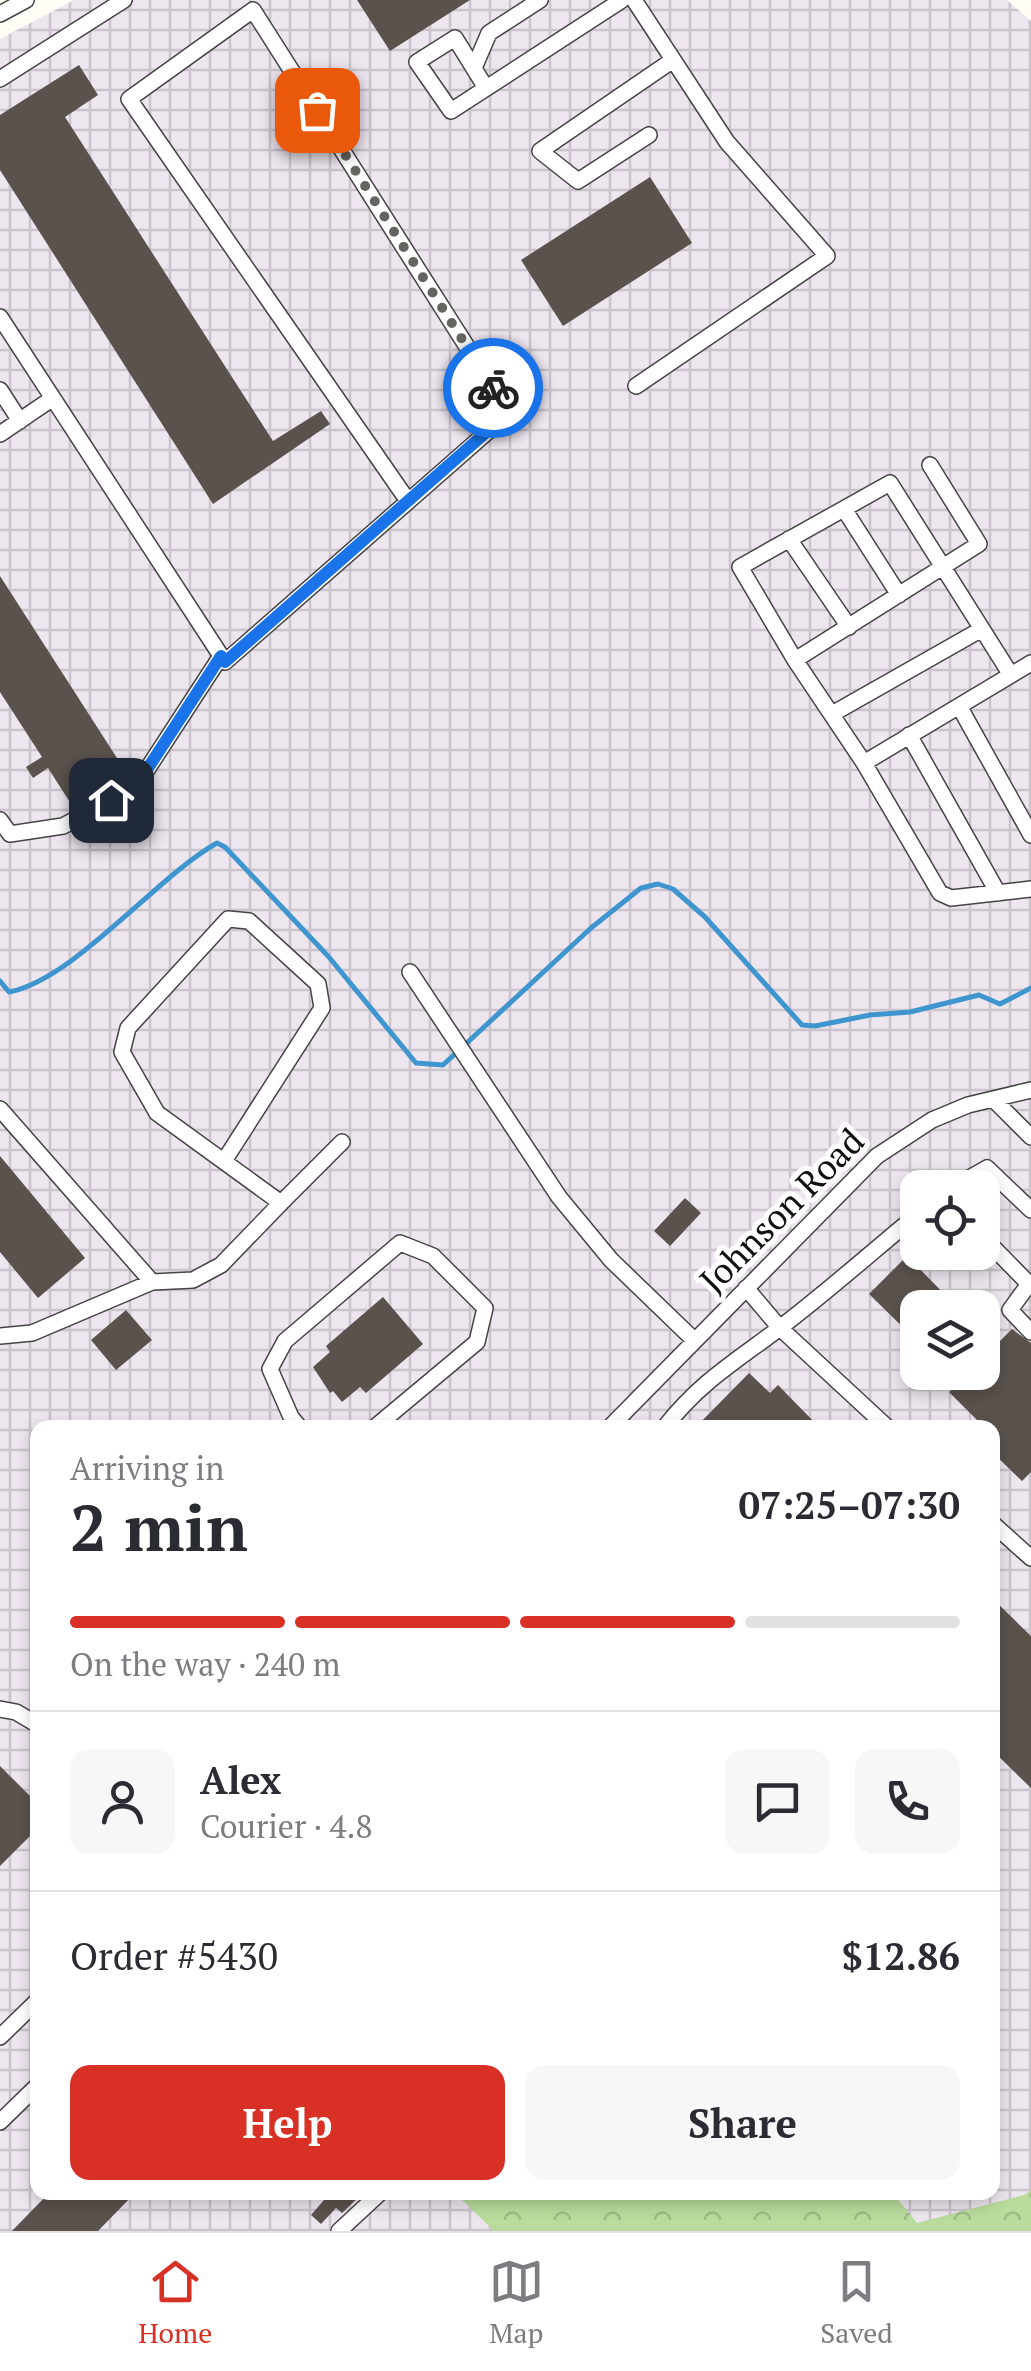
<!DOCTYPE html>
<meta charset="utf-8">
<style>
body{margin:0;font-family:"PT Serif",serif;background:#f7f7f7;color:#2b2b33;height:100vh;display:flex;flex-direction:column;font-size:38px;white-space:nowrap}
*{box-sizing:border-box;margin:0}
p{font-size:32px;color:#7c7c81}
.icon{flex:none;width:55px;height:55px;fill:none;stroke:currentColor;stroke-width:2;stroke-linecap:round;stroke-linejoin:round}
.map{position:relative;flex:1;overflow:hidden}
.details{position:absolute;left:30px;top:1420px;width:970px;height:780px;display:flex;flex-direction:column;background:#fff;border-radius:20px;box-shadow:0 5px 15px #0003}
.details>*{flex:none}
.fabs{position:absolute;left:900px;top:1170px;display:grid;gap:20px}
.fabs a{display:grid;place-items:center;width:100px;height:100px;border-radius:20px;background:#fff;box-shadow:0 5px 15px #0003;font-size:50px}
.pin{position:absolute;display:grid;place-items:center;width:85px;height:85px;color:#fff;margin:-42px;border-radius:20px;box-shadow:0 5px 15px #0006}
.courier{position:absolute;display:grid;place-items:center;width:100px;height:100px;margin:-50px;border:8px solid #1a73e8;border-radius:50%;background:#fff;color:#222;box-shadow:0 2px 12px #0007}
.summary em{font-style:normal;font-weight:700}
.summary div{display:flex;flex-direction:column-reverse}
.summary{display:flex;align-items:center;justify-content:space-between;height:170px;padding:0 40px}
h1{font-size:65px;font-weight:700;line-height:75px}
.bar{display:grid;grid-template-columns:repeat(4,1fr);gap:15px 10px;align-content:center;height:120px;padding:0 40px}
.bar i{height:12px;border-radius:8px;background:#e1e1e2}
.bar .current{background:#d93025}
.bar p{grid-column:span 4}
.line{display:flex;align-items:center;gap:25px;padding:0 40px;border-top:2px solid #e1e1e2}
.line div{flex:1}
.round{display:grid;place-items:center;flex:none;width:105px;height:105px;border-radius:20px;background:#f7f7f7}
.button{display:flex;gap:20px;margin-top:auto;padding:20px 40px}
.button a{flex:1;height:115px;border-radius:20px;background:#d93025;color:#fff;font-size:40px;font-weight:700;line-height:115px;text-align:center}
.button a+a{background:#f7f7f7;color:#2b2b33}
.menu{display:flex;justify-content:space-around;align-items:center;height:140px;border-top:2px solid #e1e1e2;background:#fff;font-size:28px;color:#7c7c81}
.menu a{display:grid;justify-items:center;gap:5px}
.menu .current{color:#d93025}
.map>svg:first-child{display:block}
.industrial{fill:url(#industrial-grid);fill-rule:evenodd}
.forest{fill:url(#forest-crowns)}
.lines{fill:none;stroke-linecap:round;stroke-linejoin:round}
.stream{stroke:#3f96cf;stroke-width:5}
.building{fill:#5a524d}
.minor-casing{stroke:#444;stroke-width:18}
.minor{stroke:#fff;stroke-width:15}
.done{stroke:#646461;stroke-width:10;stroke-dasharray:0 18}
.route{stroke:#1a73e8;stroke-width:12}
.labels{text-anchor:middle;stroke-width:10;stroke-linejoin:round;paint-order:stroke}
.street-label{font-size:35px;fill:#111;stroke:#fff}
</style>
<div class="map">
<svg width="1031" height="2231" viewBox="0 0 1031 2231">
<defs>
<pattern id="industrial-grid" width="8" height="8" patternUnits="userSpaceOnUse" patternTransform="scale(2.5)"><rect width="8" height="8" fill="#eee6ef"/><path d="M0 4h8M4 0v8" fill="none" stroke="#cbc4cc"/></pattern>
<pattern id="forest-crowns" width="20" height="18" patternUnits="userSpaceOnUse" patternTransform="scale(2.5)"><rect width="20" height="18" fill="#b9dc9c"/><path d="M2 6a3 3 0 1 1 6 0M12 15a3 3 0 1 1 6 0" fill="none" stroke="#9ebc85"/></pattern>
</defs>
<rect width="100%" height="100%" fill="#fffdf5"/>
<path class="industrial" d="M74,0H1007L1031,21V2231H0V39ZM918,1188H982V1252H918ZM918,1308H982V1372H918ZM38,1428H992V2192H38Z"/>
<path class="forest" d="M1031,2190V2231H494L456,2194L893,2193L917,2223L1024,2195Z"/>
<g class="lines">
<path class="stream" d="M0,981L9,992C75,979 156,877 217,843L225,847L328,956L416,1063L443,1065L591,928L641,888L658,884L673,889L705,917L802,1025L815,1026L870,1015L910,1012L979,995L1000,1004L1031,988"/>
</g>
<path class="building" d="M357,0H470L390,51Z
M79,65L98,95L65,117L273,441L321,411L330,424L213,504L0,170V115Z
M650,177L692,243L563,326L521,260Z
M0,576L126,772L73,807L48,768L33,778L26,767L42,757L0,692Z
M0,1156L85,1258L38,1298L0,1252Z
M685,1198L701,1213L670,1246L654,1231Z
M907,1256L958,1308H918V1342L869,1294Z
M383,1297L423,1344L366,1393L360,1387L342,1402L333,1391L330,1393L313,1367L330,1352L326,1346Z
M126,1310L152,1340L116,1370L91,1340Z
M1012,1329L1031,1343V1472L1022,1481L992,1452V1428H985L949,1392L959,1383L948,1372H982V1332L996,1345Z
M749,1373L770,1393L778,1385L820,1428H695Z
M992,1598L1031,1636V1788L992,1750Z
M0,1766L38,1804V1809L31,1816L38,1822V1828L0,1866Z
M50,2192H136L98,2231H12Z
M331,2192H364L342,2213L336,2208L321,2224L311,2215Z"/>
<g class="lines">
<defs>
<path id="minor" d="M634,0L727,142L827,256L636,386
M0,14L26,0
M474,68L489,33L540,0
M0,79L124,0
M486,88L455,38L417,62L451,111L622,0
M649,135L578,181L540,151L673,60
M0,317L225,662L509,413L253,10L129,99L408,501
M0,390L20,421
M0,434L53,398
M844,509L899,595
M789,539L849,627
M795,660L979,544L930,465
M1011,675L890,483L740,567L795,660L864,763L1011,675L1031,663
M959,706L1031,835
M832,714L982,629
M909,735L998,893
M864,763L940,893L951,898L1031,889
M0,820L10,834L63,826L135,788L221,656
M410,972L559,1197L611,1260L694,1340
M994,1100L1031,1137
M0,1109L152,1282L32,1333L0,1336
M952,1188L987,1168L1031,1210
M281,1203L342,1142
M982,1236L1029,1284
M152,1282L193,1280L221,1265L281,1203L157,1113L122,1052L128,1028L228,919L249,921L318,984L322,1008L224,1161
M1031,1286L1029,1284L1010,1310L1031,1332
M746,1288L780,1328L888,1428
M300,1428L291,1417L270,1369L285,1341L400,1243L433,1256L485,1308L477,1342L374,1428
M609,1428L877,1156L932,1120L968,1105L1031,1090
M664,1428C701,1381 735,1362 781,1327C828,1291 872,1252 918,1214
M992,1523L1031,1558
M0,1709L16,1712L38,1725
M0,2037L38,2000
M0,2122L38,2085
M339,2231L381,2192"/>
</defs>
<use href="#minor" class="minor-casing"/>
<use href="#minor" class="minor"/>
</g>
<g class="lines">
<path class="done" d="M317,110L493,388"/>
<path class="route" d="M111,800L135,788L221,656L225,662L508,413L493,388"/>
</g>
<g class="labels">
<g class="street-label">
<text transform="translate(782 1211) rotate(-45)" y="12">Johnson Road</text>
</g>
</g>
</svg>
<div class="fabs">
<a><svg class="icon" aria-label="locate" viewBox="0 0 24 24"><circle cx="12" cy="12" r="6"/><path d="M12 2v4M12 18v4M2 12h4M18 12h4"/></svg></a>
<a><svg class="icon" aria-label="layers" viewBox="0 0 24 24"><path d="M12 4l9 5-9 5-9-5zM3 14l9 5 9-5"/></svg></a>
</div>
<div class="pin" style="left:317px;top:110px;background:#ea580c"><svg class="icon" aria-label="bag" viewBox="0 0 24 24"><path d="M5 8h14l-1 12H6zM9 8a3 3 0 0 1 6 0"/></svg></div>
<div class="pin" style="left:111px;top:800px;background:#1f2937"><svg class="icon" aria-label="home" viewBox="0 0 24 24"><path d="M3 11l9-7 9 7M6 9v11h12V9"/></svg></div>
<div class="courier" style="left:493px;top:388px"><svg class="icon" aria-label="bike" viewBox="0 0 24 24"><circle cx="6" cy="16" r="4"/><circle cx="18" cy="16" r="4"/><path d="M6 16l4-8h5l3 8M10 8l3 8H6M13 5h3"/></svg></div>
<section class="details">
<div class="summary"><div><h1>2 min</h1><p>Arriving in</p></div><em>07:25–07:30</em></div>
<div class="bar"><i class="current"></i><i class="current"></i><i class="current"></i><i></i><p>On the way · 240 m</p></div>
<div class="line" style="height:180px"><a class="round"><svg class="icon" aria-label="person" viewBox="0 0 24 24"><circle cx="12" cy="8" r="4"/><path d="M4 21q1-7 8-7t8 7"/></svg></a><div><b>Alex</b><p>Courier · 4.8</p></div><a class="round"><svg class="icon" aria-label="chat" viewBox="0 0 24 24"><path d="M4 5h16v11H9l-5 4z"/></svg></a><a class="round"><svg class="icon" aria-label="phone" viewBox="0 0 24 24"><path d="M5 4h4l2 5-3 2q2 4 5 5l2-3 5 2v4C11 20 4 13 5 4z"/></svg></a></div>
<div class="line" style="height:130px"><div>Order #5430</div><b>$12.86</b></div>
<div class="button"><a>Help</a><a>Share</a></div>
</section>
</div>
<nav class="menu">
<a class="current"><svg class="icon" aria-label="home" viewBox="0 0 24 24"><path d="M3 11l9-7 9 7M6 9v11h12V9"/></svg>Home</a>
<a><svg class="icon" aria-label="map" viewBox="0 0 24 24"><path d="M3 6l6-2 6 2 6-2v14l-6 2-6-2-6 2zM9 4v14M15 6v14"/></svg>Map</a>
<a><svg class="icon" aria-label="saved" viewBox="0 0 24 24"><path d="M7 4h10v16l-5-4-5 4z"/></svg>Saved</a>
</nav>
